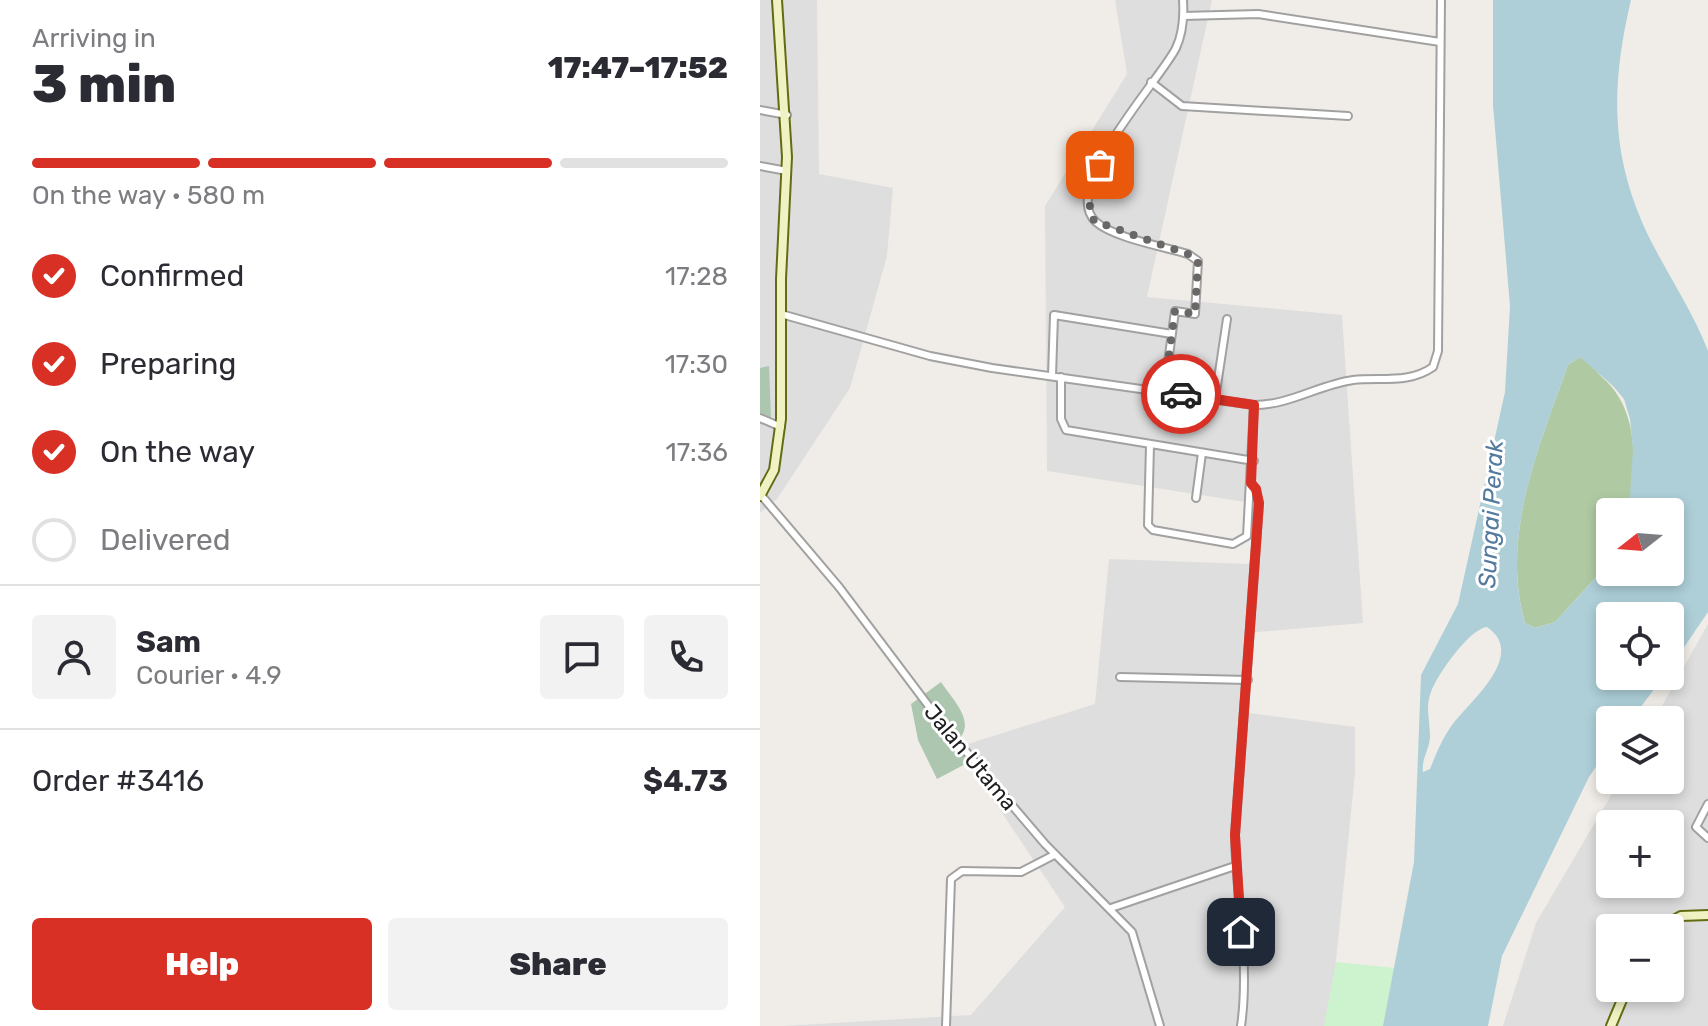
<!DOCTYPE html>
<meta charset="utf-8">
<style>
body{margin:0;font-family:Rubik,sans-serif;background:#f2f2f3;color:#2b2b33;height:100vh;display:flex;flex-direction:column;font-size:30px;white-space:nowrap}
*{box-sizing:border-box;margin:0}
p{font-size:26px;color:#7c7c81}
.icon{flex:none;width:44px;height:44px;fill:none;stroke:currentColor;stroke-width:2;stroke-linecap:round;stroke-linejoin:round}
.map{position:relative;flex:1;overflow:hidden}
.sheet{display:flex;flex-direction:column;background:#fff;width:760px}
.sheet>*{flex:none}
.needle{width:52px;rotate:253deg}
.buttons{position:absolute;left:836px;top:498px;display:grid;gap:16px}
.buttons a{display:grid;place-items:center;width:88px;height:88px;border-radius:8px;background:#fff;box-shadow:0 4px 12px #0003;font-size:40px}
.pin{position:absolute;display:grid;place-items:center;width:68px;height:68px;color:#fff;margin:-34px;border-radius:16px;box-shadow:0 4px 12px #0006}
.courier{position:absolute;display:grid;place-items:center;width:80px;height:80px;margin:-40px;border:6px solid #d93025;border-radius:50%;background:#fff;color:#222;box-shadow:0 2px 10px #0007}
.summary em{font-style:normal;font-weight:800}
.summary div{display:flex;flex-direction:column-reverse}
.summary{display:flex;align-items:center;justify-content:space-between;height:136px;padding:0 32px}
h1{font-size:52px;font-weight:800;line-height:60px}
.bar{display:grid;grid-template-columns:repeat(4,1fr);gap:12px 8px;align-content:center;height:96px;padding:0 32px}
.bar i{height:10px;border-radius:6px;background:#e1e1e2}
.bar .selected{background:#d93025}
.bar p{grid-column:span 4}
.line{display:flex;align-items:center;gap:20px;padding:0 32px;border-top:2px solid #e1e1e2}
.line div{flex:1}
.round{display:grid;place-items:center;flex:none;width:84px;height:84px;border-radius:8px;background:#f2f2f3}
ol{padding:0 32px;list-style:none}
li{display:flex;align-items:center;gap:24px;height:88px}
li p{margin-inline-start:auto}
li .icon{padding:8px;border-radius:50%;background:#d93025;color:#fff;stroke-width:4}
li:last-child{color:#7c7c81}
li i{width:44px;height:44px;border:4px solid #e1e1e2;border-radius:50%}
.action{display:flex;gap:16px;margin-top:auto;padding:16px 32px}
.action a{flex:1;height:92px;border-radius:8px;background:#d93025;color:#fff;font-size:32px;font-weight:800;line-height:92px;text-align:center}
.action a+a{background:#f2f2f3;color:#2b2b33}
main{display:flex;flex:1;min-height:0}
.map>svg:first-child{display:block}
.residential{fill:#dedede;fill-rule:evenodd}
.forest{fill:#afcaa2}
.cemetery{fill:#acc6af}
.park{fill:#ccf3ce}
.water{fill:#aecfd8;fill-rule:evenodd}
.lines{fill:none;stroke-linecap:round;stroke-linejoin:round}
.street-casing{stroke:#a1a1a1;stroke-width:10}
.secondary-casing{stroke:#646c13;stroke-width:12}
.street{stroke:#fff;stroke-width:6}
.secondary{stroke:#f1f2c4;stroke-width:8}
.done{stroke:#696866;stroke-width:8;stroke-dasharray:0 14.4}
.route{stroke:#d93025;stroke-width:10}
.labels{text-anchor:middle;stroke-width:6;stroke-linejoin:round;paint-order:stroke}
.street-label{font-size:22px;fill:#202020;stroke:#fff}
.water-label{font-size:24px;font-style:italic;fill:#547a9e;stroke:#fff}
</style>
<main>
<section class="sheet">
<div class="summary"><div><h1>3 min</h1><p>Arriving in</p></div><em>17:47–17:52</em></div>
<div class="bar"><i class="selected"></i><i class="selected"></i><i class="selected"></i><i></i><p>On the way · 580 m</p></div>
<ol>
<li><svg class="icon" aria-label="check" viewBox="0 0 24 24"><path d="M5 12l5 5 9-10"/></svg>Confirmed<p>17:28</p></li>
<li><svg class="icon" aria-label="check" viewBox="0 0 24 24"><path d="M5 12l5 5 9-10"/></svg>Preparing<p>17:30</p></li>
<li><svg class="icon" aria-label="check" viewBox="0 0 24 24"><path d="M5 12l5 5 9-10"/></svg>On the way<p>17:36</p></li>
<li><i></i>Delivered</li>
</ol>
<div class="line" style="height:144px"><a class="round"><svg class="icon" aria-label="person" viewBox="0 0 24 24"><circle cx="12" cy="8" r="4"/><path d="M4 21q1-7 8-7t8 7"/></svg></a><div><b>Sam</b><p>Courier · 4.9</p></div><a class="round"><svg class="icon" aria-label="chat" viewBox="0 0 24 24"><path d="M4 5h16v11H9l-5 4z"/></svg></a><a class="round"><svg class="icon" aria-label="phone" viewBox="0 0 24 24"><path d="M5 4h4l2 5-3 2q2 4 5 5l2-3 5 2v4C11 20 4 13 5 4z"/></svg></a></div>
<div class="line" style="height:104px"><div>Order #3416</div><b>$4.73</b></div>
<div class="action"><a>Help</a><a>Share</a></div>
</section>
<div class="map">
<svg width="948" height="1026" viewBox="0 0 948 1026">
<rect width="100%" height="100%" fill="#f0ede8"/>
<path class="residential" d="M0,0H57L59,174L133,188L127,256L90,388L17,499L0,513Z
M355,0H452L387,297L582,315L603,623L487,633L482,712L595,727V773L574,981L564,1026H23L211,1015L305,907L198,747L335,704L349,559L489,564L505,505L287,471L285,206L367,74Z
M948,624V1026H743L776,923L860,780H910V720H894ZM850,824H910V884H850ZM850,928H910V988H850Z"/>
<path class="forest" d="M820,357C830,361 835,371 843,378C880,411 876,465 869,512H850V562L795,622L775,628L765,623C740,535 779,447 808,365Z"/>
<path class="cemetery" d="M9,366L11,418L0,413V368Z
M181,682C192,699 217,722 198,740L213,760L177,779L158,740L151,704Z"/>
<path class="park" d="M576,962L635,968L623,1026H564Z"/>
<path class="water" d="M733,0H871C850,89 850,160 892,243C911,280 933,312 948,351V612L910,668V616H850V676H904L871,720H850V746L829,777L742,956L728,1026H623L654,862L661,675L698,604L745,392L750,306L733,105ZM820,357L853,386L864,399L870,419L873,449L869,512H910V572H850V562L795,622L775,628L765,623C740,536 779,447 808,365ZM727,627C768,655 709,702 692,725C682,739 676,754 670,769L663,772C661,759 670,749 670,736C670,721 665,707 671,692C677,675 709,629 727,627Z"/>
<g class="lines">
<defs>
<path id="street" d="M423,16L498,14L680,42
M391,82L422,106L588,116
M0,110L27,115
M0,166L27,171
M21,314L170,356L232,368L494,405C530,405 558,385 593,380C621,377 649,384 673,367L678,351L681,0
M292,376L294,315L412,334
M301,377V419L306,430L494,461
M404,392L415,311L435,314L438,261L428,254C405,247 354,238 336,222C298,188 401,79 416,48C423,33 424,16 423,0
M455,399L467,319
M0,418L21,427
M390,445L388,525L393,530L473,544L487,536L494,405
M1,495L79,587L180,721L285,844L372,932L400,1026
M436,498L442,453
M360,677L488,680
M948,804L936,827L948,838
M351,908L475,866
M186,1026L191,879L202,871L261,872L294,855
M481,1026C490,963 476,898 475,835L499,503L491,483"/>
<path id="secondary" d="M0,496L14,470L21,419V279L27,157L17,0
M900,928L921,916L948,915
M851,1026L867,988"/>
</defs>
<use href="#street" class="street-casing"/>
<use href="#secondary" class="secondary-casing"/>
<use href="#street" class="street"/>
<use href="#secondary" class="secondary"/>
</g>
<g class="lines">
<path class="done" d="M340,165L328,199L334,221L428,254L438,261L435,314L415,311L404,392L421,394"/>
<path class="route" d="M421,394L494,405L491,483L496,489L499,503L475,835L481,932"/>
</g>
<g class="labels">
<g class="street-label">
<text transform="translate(211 757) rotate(50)" y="8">Jalan Utama</text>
</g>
<g class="water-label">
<text transform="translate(731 514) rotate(-87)" y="8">Sungai Perak</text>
</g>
</g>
</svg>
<div class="buttons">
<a><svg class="needle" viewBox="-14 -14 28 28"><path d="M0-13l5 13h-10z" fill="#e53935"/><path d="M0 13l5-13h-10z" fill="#7c7c81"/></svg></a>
<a><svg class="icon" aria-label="locate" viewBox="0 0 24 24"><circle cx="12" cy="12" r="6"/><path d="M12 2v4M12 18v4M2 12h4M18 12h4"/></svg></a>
<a><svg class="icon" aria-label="layers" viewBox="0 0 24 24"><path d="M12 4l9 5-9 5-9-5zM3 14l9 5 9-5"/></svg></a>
<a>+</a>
<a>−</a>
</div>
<div class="pin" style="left:340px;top:165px;background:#ea580c"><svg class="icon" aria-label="bag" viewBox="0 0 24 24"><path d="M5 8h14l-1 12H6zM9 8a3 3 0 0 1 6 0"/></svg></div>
<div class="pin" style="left:481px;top:932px;background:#1f2937"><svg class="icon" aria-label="home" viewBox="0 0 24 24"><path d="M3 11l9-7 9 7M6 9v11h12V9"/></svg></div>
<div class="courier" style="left:421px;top:394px"><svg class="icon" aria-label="car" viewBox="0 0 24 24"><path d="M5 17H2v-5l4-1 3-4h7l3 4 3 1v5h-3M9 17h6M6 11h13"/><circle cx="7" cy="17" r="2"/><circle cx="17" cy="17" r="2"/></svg></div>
</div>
</main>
